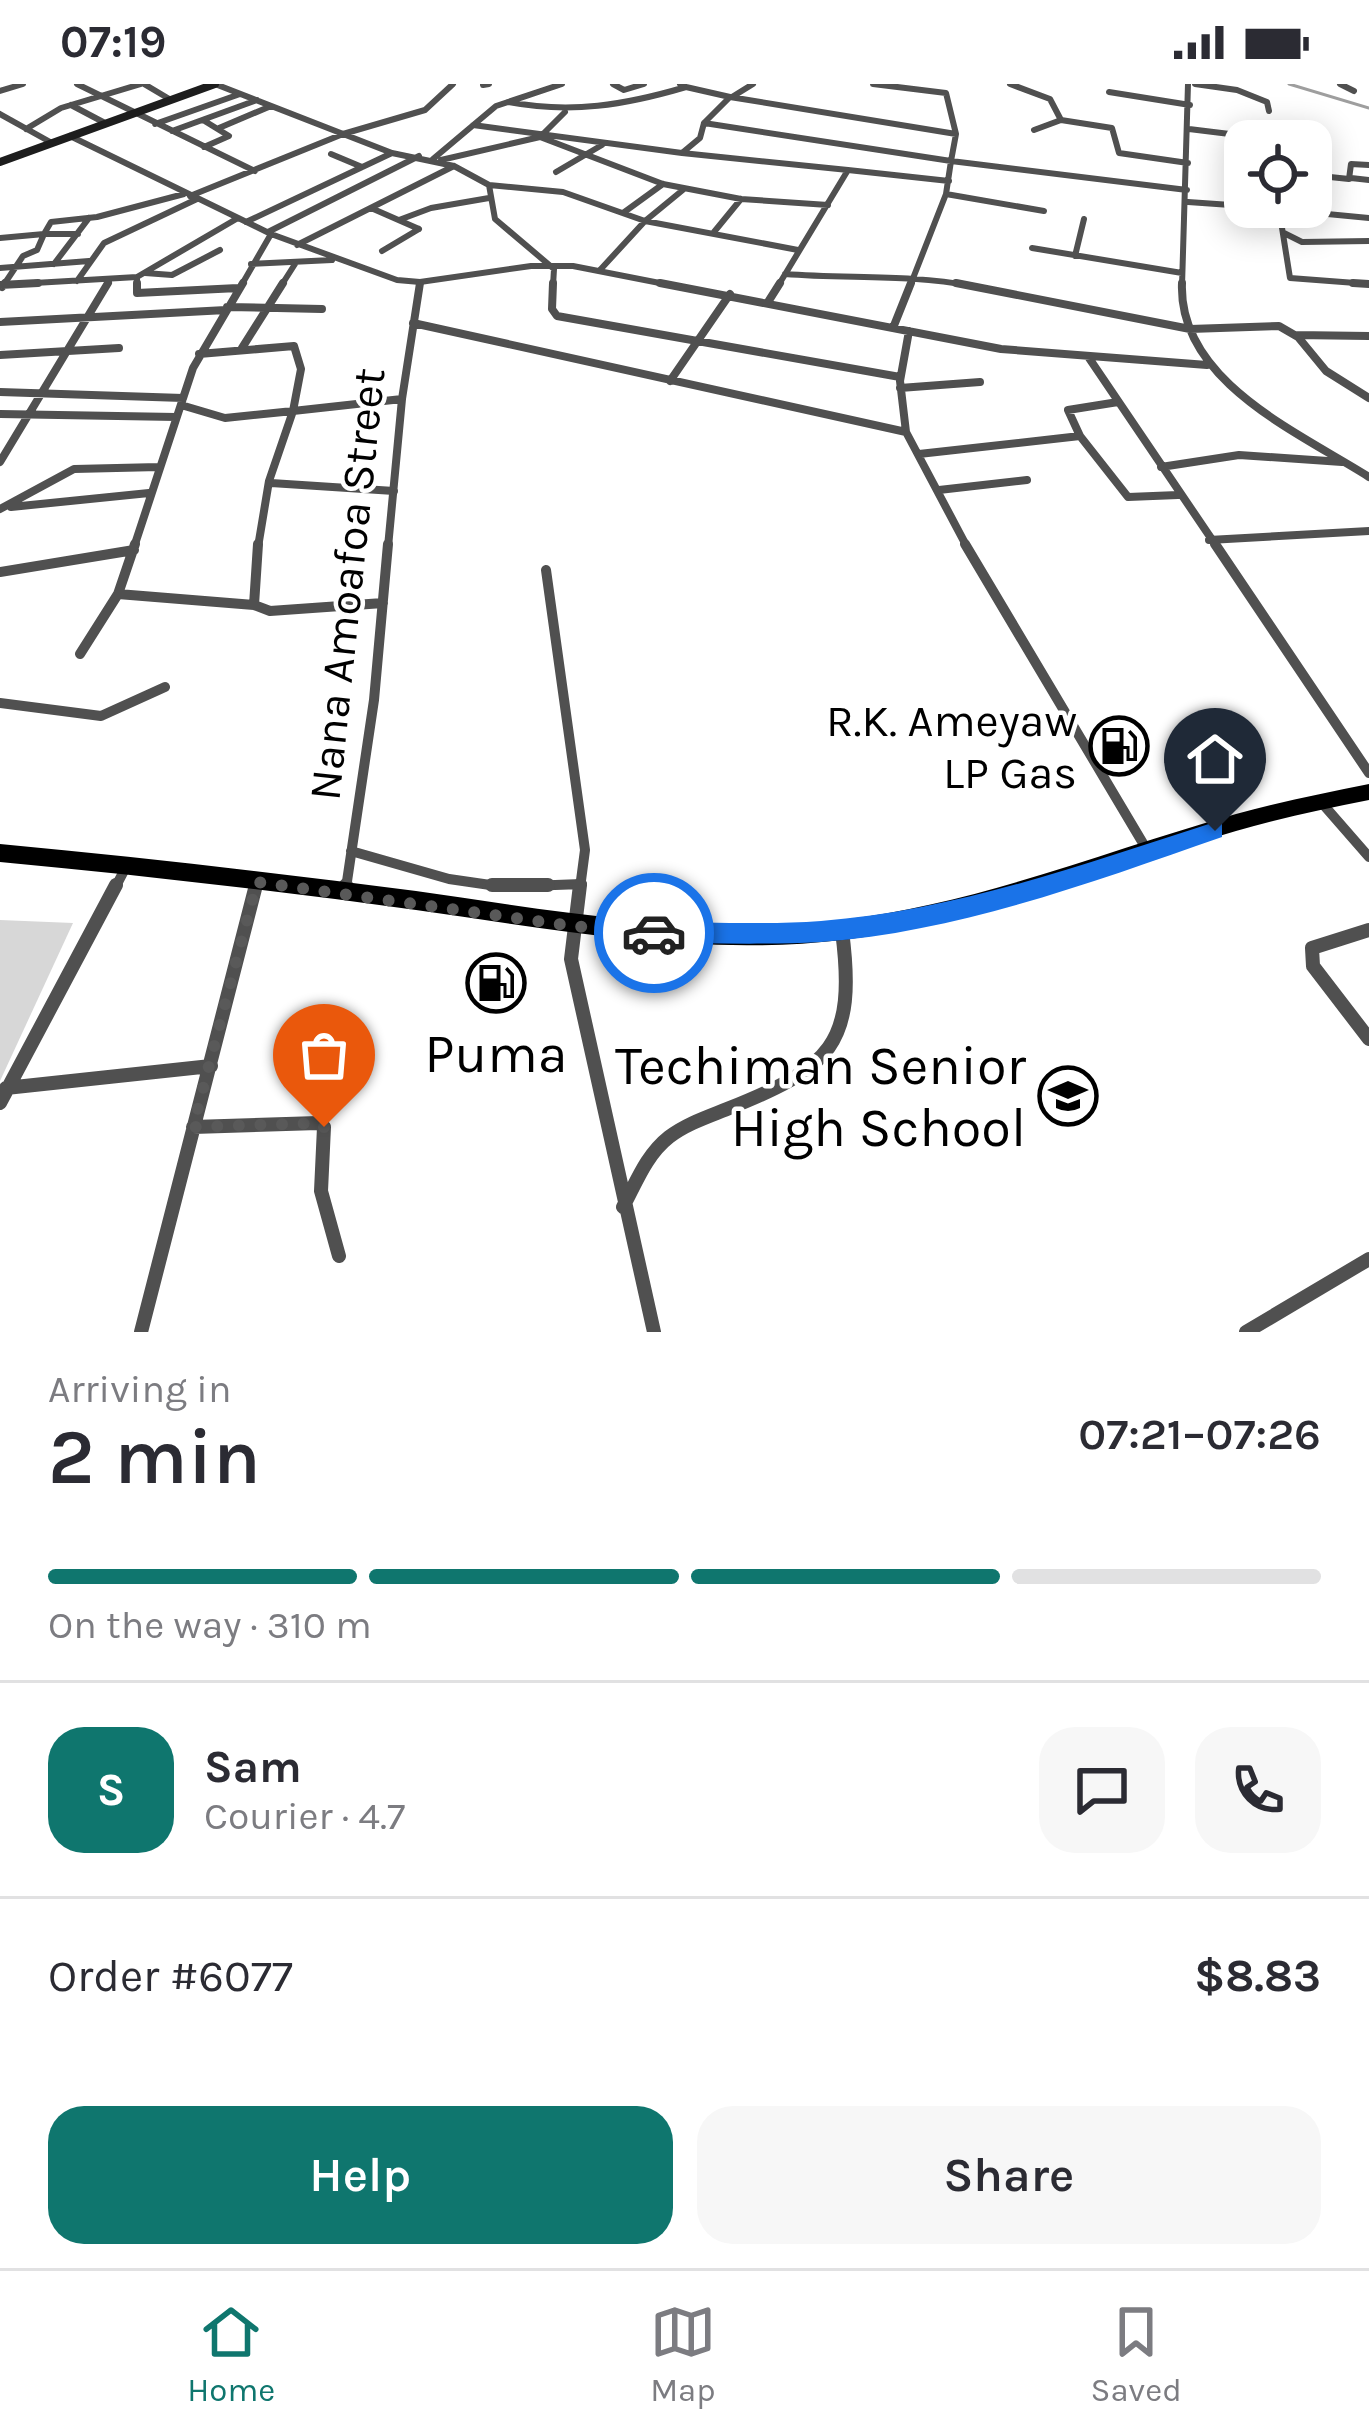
<!DOCTYPE html>
<meta charset="utf-8">
<style>
body{margin:0;font-family:Karla,sans-serif;background:#f7f7f7;color:#2b2b33;height:100vh;display:flex;flex-direction:column;font-size:45px;white-space:nowrap}
*{box-sizing:border-box;margin:0}
p{font-size:39px;color:#7c7c81}
.icon{flex:none;width:66px;height:66px;fill:none;stroke:currentColor;stroke-width:2;stroke-linecap:round;stroke-linejoin:round}
.map{position:relative;height:1248px;overflow:hidden}
.drawer{display:flex;flex-direction:column;background:#fff;flex:1}
.drawer>*{flex:none}
.buttons{position:absolute;left:1224px;top:36px;display:grid;gap:24px}
.buttons a{display:grid;place-items:center;width:108px;height:108px;border-radius:24px;background:#fff;box-shadow:0 6px 30px #0003;font-size:60px}
.pin{position:absolute;display:grid;place-items:center;width:102px;height:102px;color:#fff;margin:-123px -51px;border-radius:50% 50% 50% 0;rotate:-45deg;box-shadow:0 0 12px #0007}
.pin .icon{rotate:45deg}
.courier{position:absolute;display:grid;place-items:center;width:120px;height:120px;margin:-60px;border:9px solid #1a73e8;border-radius:50%;background:#fff;color:#222;box-shadow:0 3px 15px #0007}
.summary em{font-style:normal;font-weight:600}
.summary div{display:flex;flex-direction:column-reverse}
.summary{display:flex;align-items:center;justify-content:space-between;height:204px;padding:0 48px}
h1{font-size:78px;font-weight:600;line-height:90px}
.bar{display:grid;grid-template-columns:repeat(4,1fr);gap:18px 12px;align-content:center;height:144px;padding:0 48px}
.bar i{height:15px;border-radius:9px;background:#e1e1e2}
.bar .on{background:#0f766e}
.bar p{grid-column:span 4}
.line{display:flex;align-items:center;gap:30px;padding:0 48px;border-top:3px solid #e1e1e2}
.line div{flex:1}
.round{display:grid;place-items:center;flex:none;width:126px;height:126px;border-radius:36px;background:#f7f7f7}
.action{display:flex;gap:24px;margin-top:auto;padding:24px 48px}
.action a{flex:1;height:138px;border-radius:36px;background:#0f766e;color:#fff;font-size:48px;font-weight:600;line-height:138px;text-align:center}
.action a+a{background:#f7f7f7;color:#2b2b33}
.status{display:flex;justify-content:space-between;align-items:center;height:84px;padding:0 60px;background:#fff;direction:ltr}
.status svg{height:33px;fill:currentColor}
.tabs{display:flex;justify-content:space-around;align-items:center;height:168px;border-top:3px solid #e1e1e2;background:#fff;font-size:33px;color:#7c7c81}
.tabs a{display:grid;justify-items:center;gap:6px}
.tabs .on{color:#0f766e}
.map>svg:first-child{display:block}
.green{fill:#d7d7d7}
.lines{fill:none;stroke-linecap:round;stroke-linejoin:round}
.stream{stroke:#9e9e9e;stroke-width:3}
.street-far3{stroke:#505050;stroke-width:6}
.street-far2{stroke:#505050;stroke-width:8}
.street-far1{stroke:#505050;stroke-width:10}
.street{stroke:#505050;stroke-width:14}
.secondary{stroke:#1d1d1d;stroke-width:8}
.highway{fill:#000;fill-rule:evenodd}
.route{fill:#1a73e8}
.done{stroke:#595959;stroke-width:12;stroke-dasharray:0 21.6}
.labels{text-anchor:middle;stroke-width:9;stroke-linejoin:round;paint-order:stroke}
.street-label{font-size:45px;fill:#000;stroke:#fff}
.poi-label{font-size:45px;fill:#000;stroke:#fff;text-anchor:end}
.near-poi-label{font-size:54px;fill:#000;stroke:#fff}
</style>
<div class="status"><b>07:19</b><svg viewBox="0 0 49 12"><path d="M0 12V9h3v3zM5 12V6h3v6zM10 12V3h3v9zM15 12V0h3v12zM26 1h20v11H26zM47 4h2v5h-2z"/></svg></div>
<div class="map">
<svg width="1369" height="1248" viewBox="0 0 1369 1248">
<rect width="100%" height="100%" fill="#fff"/>
<path class="green" d="M0,836L73,839L0,997Z"/>
<g class="lines">
<path class="stream" d="M1289,0L1369,24"/>
<path class="street-far3" d="M77,0L255,87
M144,0L171,16
M215,0L392,69L454,82L489,101L495,135L554,185L553,202
M613,0L624,6L644,0
M1010,0L1050,15L1061,36
M1195,0L1237,6L1267,18L1269,27
M1340,0L1354,7
M483,1L489,0
M686,3L730,13L704,39L951,77L956,50
M0,7L23,0
M1109,8L1190,21
M730,13L956,50L946,9L873,0
M732,13L753,0
M508,18C571,30 625,21 686,3L680,0
M71,21L105,39
M0,30L52,59
M203,36L229,52L204,63
M155,40L240,10
M473,41L682,69L700,54L704,39
M219,44L271,22
M26,45L61,24L141,0
M1189,45L1246,52
M1034,46L1061,36L1112,44L1119,69L1188,79
M172,47L257,16
M70,52L271,150L397,196L420,198L531,182H573L675,202
M540,53L663,100L741,115L828,121
M682,69L848,86
M331,70L362,83
M433,75L496,22L562,0
M441,76L540,53L565,28
M1233,76L1245,77
M556,88L602,61
M1311,91L1349,95L1351,80L1369,81
M1351,94L1369,96
M489,101L563,108L645,137L798,166
M946,110L1044,127
M190,112L343,50L425,26L453,0
M1188,118L1245,122
M1254,123L1369,134
M371,124L419,145
M1279,125L1290,194L1369,200
M623,129L663,100
M399,136L431,124L489,114
M246,138L392,69
M268,148L419,72
M714,148L741,115
M1284,149L1302,158L1369,157
M0,154L44,150L51,138L97,133L184,110
M297,161L454,82
M1032,164L1182,189
M382,167L419,145
M1075,172L1084,135
M54,180L89,134
M251,180L332,176
M0,184L89,177
M600,186L645,137L684,105
M145,189L172,191L220,166
M785,190C848,195 910,190 971,202
M137,193V202
M77,197L104,159L197,115
M0,201L137,193L238,134
M3,202L23,172L37,166L44,150H78
M106,202L110,195
M241,202L271,150
M281,202L295,180
M778,202L848,86L949,97
M910,202L946,110L951,77L1187,106
M1182,202L1188,0"/>
<path class="street-far2" d="M137,199V209L238,204
M553,199L552,225L557,232L900,293
M660,199L1001,265L1207,281
M956,199L1190,245L1279,242L1298,253L1326,287L1369,314
M1182,199C1178,297 1298,348 1369,393
M1353,199L1369,200
M0,201L38,199
M2,203L5,199
M768,218L780,199
M227,223L322,225
M0,238L226,226
M413,239L906,348L900,297L909,247
M893,244L911,199
M1295,251L1369,252
M242,264L283,199
M0,271L119,264
M1089,274L1217,463
M670,297L730,210
M900,304L980,298
M0,308L183,314
M1118,318L1068,326L1080,352L1128,413L1178,411
M181,321L225,334L293,327L301,285L294,262L199,270
M0,330L176,333
M906,348L967,463
M919,370L1080,352
M0,378L108,199
M1161,383L1239,371L1342,378
M271,399L394,407
M939,406L1027,396
M11,423L149,409
M0,425L74,385L159,383
M1209,456L1369,447
M134,463L193,284L243,199
M258,463L269,397L293,327L402,315
M388,463L402,315L420,199"/>
<path class="street-far1" d="M135,460L118,510L254,521L270,527L383,519
M965,460L1147,766
M1215,460L1369,689
M546,486L585,766L580,804
M0,488L134,466
M254,521L258,460
M80,570L118,510
M0,619L101,632L165,603
M1321,718L1369,773
M351,767L449,795L504,803L582,800
M115,804L127,781
M255,804L257,798
M346,804L374,616L388,460"/>
<path class="street" d="M492,801H548
M580,801L571,875L654,1248
M345,808L346,801
M1369,846L1312,864L1313,882L1369,955
M6,1004L211,982
M0,1019L116,801
M193,1043L318,1039L324,1043L321,1107L339,1172
M623,1123C636,1099 646,1071 669,1053C686,1040 707,1033 727,1025C830,984 857,961 842,847
M141,1248L256,801
M1246,1248L1369,1175"/>
<path class="secondary" d="M0,78L215,0"/>
<path class="highway" d="M1369,700V716C1324,725 1280,734 1236,747C1105,785 978,839 842,856C699,873 556,846 416,826C278,807 139,791 0,778V760C139,773 278,789 416,807C556,827 699,853 841,836C978,820 1105,767 1236,730C1280,718 1324,709 1369,700Z"/>
</g>
<path class="route" d="M1215,738L1222,740V753C1093,798 958,848 821,858C766,861 709,859 654,859L643,849L654,838C709,838 766,841 821,837C956,827 1087,779 1215,738Z"/>
<g class="lines">
<path class="done" d="M324,1043L318,1039L193,1043L257,798L572,842L654,849"/>
</g>
<defs>
<symbol id="fuel-ring" viewBox="-11 -11 22 22"><circle r="9.5" fill="#fff" stroke="#000" stroke-width="1.5"/><path d="M-5.5-6h7V0h2V4h1.3V-2.5L3-4.5l.8-.8L6-3V5H2.5V1h-1V6h-7ZM-4.2-4.7v3.2H.2V-4.7Z" fill="#000"/></symbol>
<symbol id="school-ring" viewBox="-11 -11 22 22"><circle r="9.5" fill="#fff" stroke="#000" stroke-width="1.5"/><path d="M0-5L7-2L0 1L-7-2ZM-4 1L0 2.5L4 1V4Q0 6-4 4Z" fill="#000"/></symbol>
</defs>
<g fill-rule="evenodd">
<use href="#fuel-ring" x="1086" y="629" width="66" height="66"/>
<use href="#fuel-ring" x="463" y="866" width="66" height="66"/>
<use href="#school-ring" x="1035" y="979" width="66" height="66"/>
</g>
<g class="labels">
<g class="street-label">
<text transform="translate(346 500) rotate(-84)" y="16">Nana Amoafoa Street</text>
</g>
<g class="poi-label">
<text x="1077" y="652">R.K. Ameyaw<tspan x="1077" dy="52">LP Gas</tspan></text>
</g>
<g class="near-poi-label">
<text x="496" y="988">Puma</text>
<text x="1026" y="1000" text-anchor="end">Techiman Senior<tspan x="1026" dy="62">High School</tspan></text>
</g>
</g>
</svg>
<div class="buttons">
<a><svg class="icon" aria-label="locate" viewBox="0 0 24 24"><circle cx="12" cy="12" r="6"/><path d="M12 2v4M12 18v4M2 12h4M18 12h4"/></svg></a>
</div>
<div class="pin" style="left:324px;top:1043px;background:#ea580c"><svg class="icon" aria-label="bag" viewBox="0 0 24 24"><path d="M5 8h14l-1 12H6zM9 8a3 3 0 0 1 6 0"/></svg></div>
<div class="pin" style="left:1215px;top:747px;background:#1f2937"><svg class="icon" aria-label="home" viewBox="0 0 24 24"><path d="M3 11l9-7 9 7M6 9v11h12V9"/></svg></div>
<div class="courier" style="left:654px;top:849px"><svg class="icon" aria-label="car" viewBox="0 0 24 24"><path d="M5 17H2v-5l4-1 3-4h7l3 4 3 1v5h-3M9 17h6M6 11h13"/><circle cx="7" cy="17" r="2"/><circle cx="17" cy="17" r="2"/></svg></div>
</div>
<section class="drawer">
<div class="summary"><div><h1>2 min</h1><p>Arriving in</p></div><em>07:21–07:26</em></div>
<div class="bar"><i class="on"></i><i class="on"></i><i class="on"></i><i></i><p>On the way · 310 m</p></div>
<div class="line" style="height:216px"><b class="round" style="background:#0f766e;color:#fff">S</b><div><b>Sam</b><p>Courier · 4.7</p></div><a class="round"><svg class="icon" aria-label="chat" viewBox="0 0 24 24"><path d="M4 5h16v11H9l-5 4z"/></svg></a><a class="round"><svg class="icon" aria-label="phone" viewBox="0 0 24 24"><path d="M5 4h4l2 5-3 2q2 4 5 5l2-3 5 2v4C11 20 4 13 5 4z"/></svg></a></div>
<div class="line" style="height:156px"><div>Order #6077</div><b>$8.83</b></div>
<div class="action"><a>Help</a><a>Share</a></div>
</section>
<nav class="tabs">
<a class="on"><svg class="icon" aria-label="home" viewBox="0 0 24 24"><path d="M3 11l9-7 9 7M6 9v11h12V9"/></svg>Home</a>
<a><svg class="icon" aria-label="map" viewBox="0 0 24 24"><path d="M3 6l6-2 6 2 6-2v14l-6 2-6-2-6 2zM9 4v14M15 6v14"/></svg>Map</a>
<a><svg class="icon" aria-label="saved" viewBox="0 0 24 24"><path d="M7 4h10v16l-5-4-5 4z"/></svg>Saved</a>
</nav>
